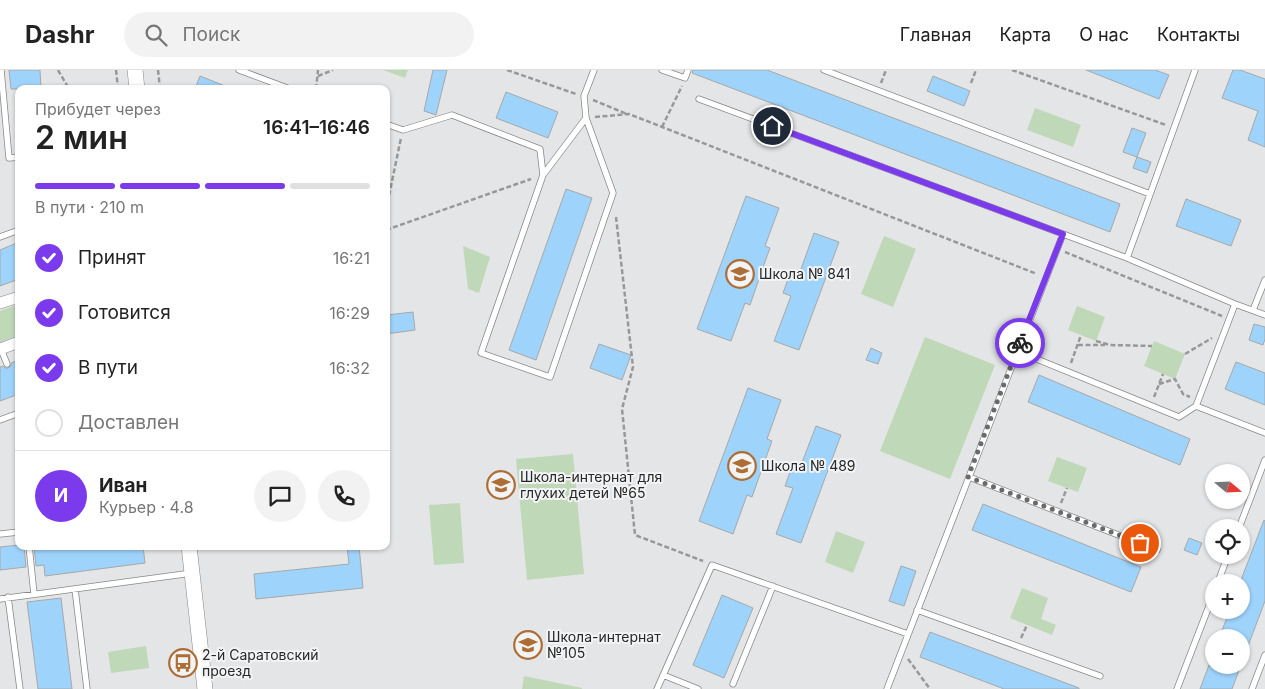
<!DOCTYPE html>
<html lang="ru">
<meta charset="utf-8">
<style>
body{margin:0;font-family:Inter,sans-serif;background:#f2f2f2;color:#222;height:100vh;display:flex;flex-direction:column;font-size:19px;white-space:nowrap}
*{box-sizing:border-box;margin:0}
p{font-size:16px;color:#767676}
.icon{flex:none;width:28px;height:28px;fill:none;stroke:currentColor;stroke-width:2;stroke-linecap:round;stroke-linejoin:round}
.map{position:relative;flex:1;overflow:hidden}
.panel{position:absolute;left:15px;top:15px;width:375px;height:465px;display:flex;flex-direction:column;background:#fff;border-radius:10px;box-shadow:0 1px 4px #0004}
.panel>*{flex:none}
.needle{width:32px;rotate:109deg}
.controls{position:absolute;left:1205px;top:394px;display:grid;gap:10px}
.controls a{display:grid;place-items:center;width:45px;height:45px;border-radius:50%;background:#fff;box-shadow:0 1px 4px #0004;font-size:25px}
.pin{position:absolute;display:grid;place-items:center;width:42px;height:42px;color:#fff;margin:-21px;border:2px solid #fff;border-radius:50%;box-shadow:0 1px 5px #0007}
.courier{position:absolute;display:grid;place-items:center;width:50px;height:50px;margin:-25px;border:4px solid #7c3aed;border-radius:50%;background:#fff;color:#222;box-shadow:0 1px 6px #0007}
.overview em{font-style:normal;font-weight:600}
.overview div{display:flex;flex-direction:column-reverse}
.overview{display:flex;align-items:center;justify-content:space-between;height:85px;padding:0 20px}
h1{font-size:32px;font-weight:600;line-height:38px}
.bar{display:grid;grid-template-columns:repeat(4,1fr);gap:8px 5px;align-content:center;height:60px;padding:0 20px}
.bar i{height:6px;border-radius:4px;background:#e0e0e0}
.bar .selected{background:#7c3aed}
.bar p{grid-column:span 4}
.line{display:flex;align-items:center;gap:12px;padding:0 20px;border-top:1px solid #e0e0e0}
.line div{flex:1}
.round{display:grid;place-items:center;flex:none;width:52px;height:52px;border-radius:26px;background:#f2f2f2}
ol{padding:0 20px;list-style:none}
li{display:flex;align-items:center;gap:15px;height:55px}
li p{margin-inline-start:auto}
li .icon{padding:5px;border-radius:50%;background:#7c3aed;color:#fff;stroke-width:4}
li:last-child{color:#767676}
li i{width:28px;height:28px;border:2px solid #e0e0e0;border-radius:50%}
header{display:flex;align-items:center;gap:30px;box-sizing:border-box;height:70px;padding:0 25px;background:#fff;border-bottom:1px solid #e0e0e0}
header strong{font-size:24px}
nav{display:flex;gap:28px;margin-inline-start:auto;font-size:18px}
.search{width:350px;height:45px;background:#f2f2f2;display:flex;align-items:center;gap:12px;box-sizing:border-box;padding:0 18px;border-radius:28px;color:#767676;font-size:19px}
.map>svg:first-child{display:block}
.green{fill:#bfd8b8}
.building{fill:#9ed3fb;stroke:#a7a8a9}
.lines{fill:none;stroke-linecap:round;stroke-linejoin:round}
.service-casing{stroke:#878889;stroke-width:7}
.minor-casing{stroke:#878889;stroke-width:12}
.tertiary-casing{stroke:#878889;stroke-width:16}
.path{stroke:#989899;stroke-width:2.5;stroke-dasharray:5 2.5;stroke-linecap:butt}
.service{stroke:#fff;stroke-width:5.5}
.minor{stroke:#fff;stroke-width:11}
.tertiary{stroke:#fff;stroke-width:15}
.done{stroke:#6a6a6a;stroke-width:5;stroke-dasharray:0 9}
.route{stroke:#7c3aed;stroke-width:6}
.labels{text-anchor:middle;stroke-width:4;stroke-linejoin:round;paint-order:stroke}
.poi-label{font-size:14px;fill:#282828;stroke:#f2f3f4;text-anchor:start}
</style>
<header>
<strong>Dashr</strong>
<div class="search"><svg class="icon" aria-label="search" viewBox="0 0 24 24"><circle cx="10" cy="10" r="6"/><path d="M15 15l6 6"/></svg>Поиск</div>
<nav><a>Главная</a><a>Карта</a><a>О нас</a><a>Контакты</a></nav>
</header>
<div class="map">
<svg width="1265" height="619" viewBox="0 0 1265 619">
<rect width="100%" height="100%" fill="#e4e5e6"/>
<path class="green" d="M383,0H408L405,8Z
M1035,38L1081,55L1073,77L1027,60Z
M884,166L916,179L893,237L861,224Z
M463,176L490,187L479,223L468,219Z
M19,234V265L0,272V241Z
M1077,236L1105,247L1096,271L1068,260Z
M925,267L995,295L950,409L880,381Z
M1154,271L1185,284L1175,309L1144,296Z
M573,384L584,504L527,510L516,389Z
M1057,387L1087,398L1078,422L1048,411Z
M460,433L464,493L434,495L429,435Z
M836,461L865,472L853,503L825,492Z
M1022,518L1048,528L1041,549L1056,555L1052,565L1010,548Z
M146,576L149,598L111,603L108,582Z
M524,606L582,618V619H522Z"/>
<path class="building" d="M9,0H40L41,19H11Z
M433,0H447L436,45L424,41Z
M693,0H767L1120,134L1110,162L692,3Z
M1086,0H1155L1169,5L1159,29Z
M1233,0H1240L1265,9V77L1248,70L1258,41L1222,28Z
M200,6L230,18L229,19H195Z
M933,6L970,21L964,36L927,21Z
M506,22L558,42L548,68L496,48Z
M1132,58L1146,63L1137,87L1123,82Z
M1137,87L1151,92L1147,103L1133,98Z
M566,119L592,128L536,290L509,280Z
M746,126L779,138L765,176L770,178L761,203L750,235L745,233L731,271L697,259Z
M1186,129L1241,150L1231,176L1176,156Z
M814,163L839,172L799,280L774,271L791,226L783,223L787,212L789,207L797,210Z
M19,172V209L0,216V180Z
M413,242L415,260L386,264V245Z
M1254,254L1265,257V269L1263,275L1249,270Z
M599,274L631,285L622,310L590,298Z
M871,278L882,283L878,294L866,290Z
M19,290V324L0,331V297L3,296L5,298H8L11,296V293Z
M1236,292L1265,303V335L1225,319Z
M1039,305L1190,369L1180,395L1028,332Z
M748,318L781,330L767,369L772,371L763,396L752,427L747,425L733,464L699,451Z
M816,356L841,365L801,473L776,464L793,418L785,416L789,405L791,400L798,403Z
M983,434L1141,497L1131,522L972,460Z
M1264,450L1265,451V531L1242,592L1241,591V568H1219L1230,540H1241V510Z
M1189,468L1202,473L1197,485L1184,480Z
M19,475L24,476L26,497L0,500V477Z
M34,476H143L145,493L45,506L44,495L36,496Z
M347,476H359L363,518L256,529L254,504L349,494Z
M901,496L916,501L904,536L889,531Z
M722,525L753,538L724,608L693,595Z
M61,528L72,619H38L27,532Z
M930,562L1079,618V619H1004L920,587Z
M1209,595H1241L1232,619H1200Z"/>
<g class="lines">
<defs>
<path id="service" d="M1,0L9,88L19,87
M239,0L290,19
M662,0L685,8L688,0
M824,0L1150,124
M699,29L1063,164
M386,54L403,60L452,45L540,79L543,105L481,283L550,307L613,123L586,48L584,26L594,0
M543,105L586,48
M0,167L19,160
M1127,188L1195,0
M1253,240L1265,210
M1,279L7,294
M1017,281L1179,347L1196,336L1265,363
M1196,336L1235,234
M0,350L19,343
M969,407L1157,480
M1239,458L1265,390
M0,464L19,462
M29,476L34,524
M1218,512L1228,485
M75,519L87,619
M8,527L20,619
M0,529L192,503
M917,540L1100,606
M663,605L698,619
M733,614L773,516
M657,619L712,495L908,564
M887,619L1063,164L1127,188L1235,234L1265,245
M1177,619L1214,523
M1252,619L1265,585"/>
<path id="minor" d="M0,233L19,227
M0,279L19,272"/>
<path id="tertiary" d="M135,0L137,19
M189,476L205,619"/>
</defs>
<use href="#service" class="service-casing"/>
<use href="#minor" class="minor-casing"/>
<use href="#tertiary" class="tertiary-casing"/>
<path class="path" d="M58,0L69,19
M116,0L118,19
M158,0L160,19
M507,0L576,24
M1012,0L1166,55
M318,6L333,0
M881,13L886,0
M971,13L976,0
M316,19L318,0
M593,30L627,44
M595,47L629,44L1037,204
M662,57L682,16
M386,140L401,68
M616,147L633,297L622,339L635,465L703,491
M386,160L531,109
M1065,182L1222,246
M1096,271L1110,275L1152,276
M1078,275H1105
M1185,284L1212,268
M1071,293L1081,265
M1159,314L1175,309L1183,324L1190,327
M1154,327L1163,304
M1061,433L1067,418
M1021,568L1027,555
M908,589L930,619"/>
<use href="#service" class="service"/>
<use href="#minor" class="minor"/>
<use href="#tertiary" class="tertiary"/>
</g>
<g class="lines">
<path class="done" d="M1020,273L968,407L1140,473"/>
<path class="route" d="M772,56L1063,164L1020,273"/>
</g>
<defs>
<symbol id="school-ring" viewBox="-11 -11 22 22"><circle r="9.5" fill="#f2f3f4" stroke="#ad6d35" stroke-width="1.5"/><path d="M0-5L7-2L0 1L-7-2ZM-4 1L0 2.5L4 1V4Q0 6-4 4Z" fill="#ad6d35"/></symbol>
<symbol id="bus-ring" viewBox="-11 -11 22 22"><circle r="9.5" fill="#f2f3f4" stroke="#ad6d35" stroke-width="1.5"/><path d="M-5-6H5V4H4V6H2V4H-2V6H-4V4H-5ZM-3.5-4V0h7V-4ZM-3.5 1.2v1.5H-2V1.2ZM2 1.2v1.5H3.5V1.2Z" fill="#ad6d35"/></symbol>
</defs>
<g fill-rule="evenodd">
<use href="#school-ring" x="724" y="188" width="32" height="32"/>
<use href="#school-ring" x="726" y="380" width="32" height="32"/>
<use href="#school-ring" x="485" y="399" width="32" height="32"/>
<use href="#school-ring" x="512" y="559" width="32" height="32"/>
<use href="#bus-ring" x="167" y="577" width="32" height="32"/>
</g>
<g class="labels">
<g class="poi-label">
<text x="759" y="209">Школа № 841</text>
<text x="761" y="401">Школа № 489</text>
<text x="520" y="412">Школа-интернат для<tspan x="520" dy="16">глухих детей №65</tspan></text>
<text x="547" y="572">Школа-интернат<tspan x="547" dy="16">№105</tspan></text>
<text x="202" y="590">2-й Саратовский<tspan x="202" dy="16">проезд</tspan></text>
</g>
</g>
</svg>
<div class="controls">
<a><svg class="needle" viewBox="-14 -14 28 28"><path d="M0-13l5 13h-10z" fill="#e53935"/><path d="M0 13l5-13h-10z" fill="#767676"/></svg></a>
<a><svg class="icon" aria-label="locate" viewBox="0 0 24 24"><circle cx="12" cy="12" r="6"/><path d="M12 2v4M12 18v4M2 12h4M18 12h4"/></svg></a>
<a>+</a>
<a>−</a>
</div>
<div class="pin" style="left:1140px;top:473px;background:#ea580c"><svg class="icon" aria-label="bag" viewBox="0 0 24 24"><path d="M5 8h14l-1 12H6zM9 8a3 3 0 0 1 6 0"/></svg></div>
<div class="pin" style="left:772px;top:56px;background:#1f2937"><svg class="icon" aria-label="home" viewBox="0 0 24 24"><path d="M3 11l9-7 9 7M6 9v11h12V9"/></svg></div>
<div class="courier" style="left:1020px;top:273px"><svg class="icon" aria-label="bike" viewBox="0 0 24 24"><circle cx="6" cy="16" r="4"/><circle cx="18" cy="16" r="4"/><path d="M6 16l4-8h5l3 8M10 8l3 8H6M13 5h3"/></svg></div>
<section class="panel">
<div class="overview"><div><h1>2 мин</h1><p>Прибудет через</p></div><em>16:41–16:46</em></div>
<div class="bar"><i class="selected"></i><i class="selected"></i><i class="selected"></i><i></i><p>В пути · 210 m</p></div>
<ol>
<li><svg class="icon" aria-label="check" viewBox="0 0 24 24"><path d="M5 12l5 5 9-10"/></svg>Принят<p>16:21</p></li>
<li><svg class="icon" aria-label="check" viewBox="0 0 24 24"><path d="M5 12l5 5 9-10"/></svg>Готовится<p>16:29</p></li>
<li><svg class="icon" aria-label="check" viewBox="0 0 24 24"><path d="M5 12l5 5 9-10"/></svg>В пути<p>16:32</p></li>
<li><i></i>Доставлен</li>
</ol>
<div class="line" style="height:90px"><b class="round" style="background:#7c3aed;color:#fff">И</b><div><b>Иван</b><p>Курьер · 4.8</p></div><a class="round"><svg class="icon" aria-label="chat" viewBox="0 0 24 24"><path d="M4 5h16v11H9l-5 4z"/></svg></a><a class="round"><svg class="icon" aria-label="phone" viewBox="0 0 24 24"><path d="M5 4h4l2 5-3 2q2 4 5 5l2-3 5 2v4C11 20 4 13 5 4z"/></svg></a></div>
</section>
</div>
